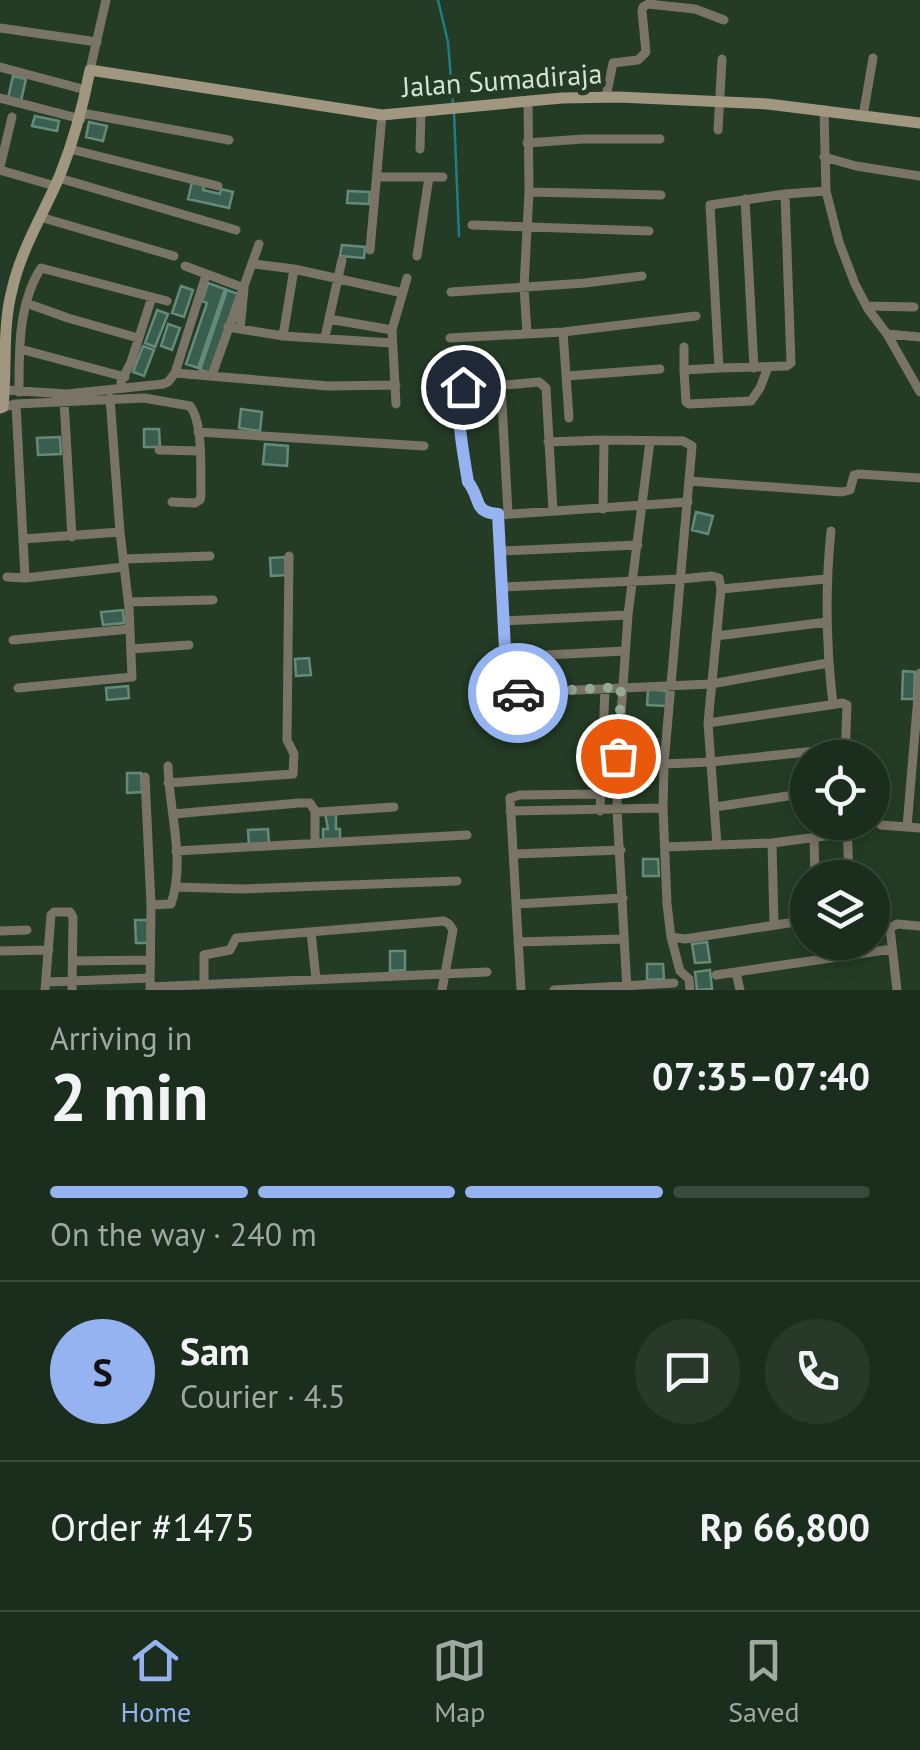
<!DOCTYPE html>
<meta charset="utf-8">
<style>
body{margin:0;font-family:"PT Sans",sans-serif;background:#283929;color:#f1f3f6;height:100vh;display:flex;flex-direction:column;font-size:38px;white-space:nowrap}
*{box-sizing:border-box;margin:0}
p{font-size:32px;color:#a0a8a3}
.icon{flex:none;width:55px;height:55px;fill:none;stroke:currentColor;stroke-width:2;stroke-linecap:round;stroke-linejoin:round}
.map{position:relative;height:990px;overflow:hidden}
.drawer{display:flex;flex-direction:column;background:#1b2d1c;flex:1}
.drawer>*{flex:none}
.tools{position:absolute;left:790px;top:740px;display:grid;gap:20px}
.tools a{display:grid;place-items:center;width:100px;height:100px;border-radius:50%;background:#1b2d1c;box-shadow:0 5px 15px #0003,0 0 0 2px #39493b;font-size:50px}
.pin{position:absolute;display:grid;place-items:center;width:85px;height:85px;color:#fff;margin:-42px;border:5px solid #fff;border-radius:50%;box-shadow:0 2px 10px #0007}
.courier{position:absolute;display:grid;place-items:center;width:100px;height:100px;margin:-50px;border:8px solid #95b2f1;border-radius:50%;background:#fff;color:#222;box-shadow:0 2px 12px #0007}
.head em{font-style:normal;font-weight:700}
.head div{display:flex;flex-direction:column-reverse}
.head{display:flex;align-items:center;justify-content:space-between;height:170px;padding:0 50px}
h1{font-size:65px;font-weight:700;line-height:75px}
.bar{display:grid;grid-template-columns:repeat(4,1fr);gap:15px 10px;align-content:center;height:120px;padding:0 50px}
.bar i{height:12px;border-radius:8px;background:#39493b}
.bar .on{background:#95b2f1}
.bar p{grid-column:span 4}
.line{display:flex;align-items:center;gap:25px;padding:0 50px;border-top:2px solid #39493b}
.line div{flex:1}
.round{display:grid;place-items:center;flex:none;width:105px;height:105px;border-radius:52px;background:#283929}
.tab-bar{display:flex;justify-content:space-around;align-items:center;height:140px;border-top:2px solid #39493b;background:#1b2d1c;font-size:28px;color:#a0a8a3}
.tab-bar a{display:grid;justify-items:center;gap:5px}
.tab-bar .on{color:#95b2f1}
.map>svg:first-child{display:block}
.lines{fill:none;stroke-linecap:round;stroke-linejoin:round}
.stream{stroke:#217c86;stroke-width:2.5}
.building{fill:#395e4f;stroke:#648b7a;stroke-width:2.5}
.street{stroke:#7a7466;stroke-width:9}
.secondary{stroke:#a19680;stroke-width:11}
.done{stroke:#96a997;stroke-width:10;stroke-dasharray:0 18}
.route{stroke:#95b2f1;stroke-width:12}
.labels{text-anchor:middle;stroke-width:10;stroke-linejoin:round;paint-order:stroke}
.street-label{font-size:28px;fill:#d4e3d5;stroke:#243c25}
</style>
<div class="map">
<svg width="920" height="990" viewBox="0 0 920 990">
<rect width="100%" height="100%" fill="#243c25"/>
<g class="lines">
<path class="stream" d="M438,0L448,42L453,104
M454,112L459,236"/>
</g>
<path class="building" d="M13,76L26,79L21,101L8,98Z
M35,116L59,121L57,131L32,126Z
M89,122L107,126L103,141L86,137Z
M192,182L204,185L203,190L220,194L221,189L233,192L229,208L188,199Z
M348,191L370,192L369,204L347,203Z
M342,245L365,247L364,258L340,256Z
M208,283L225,289L198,368L186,364L207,303L202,301Z
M181,286L193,290L184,317L172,313Z
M227,290L238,294L211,373L200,370Z
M157,310L168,314L155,347L145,343Z
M168,324L180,328L172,350L161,346Z
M143,346L154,350L144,376L133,372Z
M241,409L262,412L260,431L239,428Z
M144,429H159L160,447H144Z
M60,437L61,454L38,455L37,438Z
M265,444L288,446L287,466L263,464Z
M696,512L713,516L708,534L692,530Z
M285,557L286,575L271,576L270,558Z
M123,610L124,623L103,625L101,612Z
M309,658L311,675L296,676L295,659Z
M903,671L915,672L914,699H902Z
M128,686L129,698L107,700L106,688Z
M648,689L667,691L666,706L647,705Z
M127,773H141L142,792L127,793Z
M325,813H336V829H340V839H323V829H328Z
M268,829L269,844L249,845L248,830Z
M643,859H658L659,876H643Z
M135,920H148L149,943H136Z
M707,942L710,962L695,963L692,944Z
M390,951H405V970L390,971Z
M647,964H663L664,979L647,980Z
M710,970L712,989L697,990L695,972Z"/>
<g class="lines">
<path class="street" d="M0,28L97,42
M0,67L86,90
M90,70L106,0
M606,97L613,63L638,60L646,52L642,11L643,7L648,4L695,9L724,20
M0,98L81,119
M824,110L826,191L839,242L855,284L868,309L887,334L920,392
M82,113L229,140
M863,116L873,58
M718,130L722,59
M527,143L583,139H660
M70,149L218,186
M420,149L421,112
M824,157L856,166L920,176
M0,167L12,117
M0,170L55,186
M378,177H443
M59,178L236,230
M529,192L661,195
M785,194L791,363L787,366L719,368L710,205L785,194L826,191
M745,199L754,368
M40,217L174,256
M472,225L649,231
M370,250L382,115
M417,256L429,177
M254,264L294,269L403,293
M185,266L244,288L240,329
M451,292L585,283L642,276
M26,303L68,318L138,338
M867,306L914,307
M329,319L392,330
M228,327L283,336L392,343
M563,332L569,418
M527,333L524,287L529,192L528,101
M887,334L920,337
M283,336L294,269
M325,337L342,260
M450,338L563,332L696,316
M684,347V370
M20,349L125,377
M719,368L684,370L686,402L689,404L751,401L760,388L768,367
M175,373L206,275
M212,375L259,244
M567,376L660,369
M121,382L131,362L152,297
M501,385L508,513
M5,390L67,394L163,384L168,382L175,373L328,386L396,385
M19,392C19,351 18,304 41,268L167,301
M64,401L72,537
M16,404L25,578
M396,404L392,330L407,278
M3,407L16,404L144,398L190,406C204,424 200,471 201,495L200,500L195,503L172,502
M198,432L424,446
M548,442L604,440L683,441L692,446L664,764L663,808L667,904L671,937L680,971L689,979L690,990
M159,450L200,451
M689,481L842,492L850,490L854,475L858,474L920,478
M603,509L604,440
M553,511L546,388L539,382L460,389C459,417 460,449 467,477C470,488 477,494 478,506L487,513L498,515L688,502
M498,515L507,689L512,693L711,684L828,663
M831,531C825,589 826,646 833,704
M23,539L120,532
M501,551L638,545
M125,559L210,556
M7,577L25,578L124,567
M503,587L681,579L712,576L719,578L721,589L708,723L717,845
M721,589L826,579
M128,602L213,600
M505,621L628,615
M716,636L827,622
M13,640L130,629
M131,649L189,645
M507,657L624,651
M18,688L132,677L129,608L120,532L110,398
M708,723L843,703L847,705L845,758
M664,764L710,762L845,748
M145,777L151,905L150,990
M168,783L293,774L294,754L287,740L289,556
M715,807L808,793
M510,811L663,808
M600,811L605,689
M173,814L299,803H310L315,811L319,812L394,807
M847,822L849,878
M881,825L920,828
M907,827L920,673
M814,838L815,878
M315,843V811
M772,843L774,924
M665,847L772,843L848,833
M176,851L467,835
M515,854L621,850
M175,887L242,889L457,881
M518,904L623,898
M151,905L171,904C186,861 169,811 168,766
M0,931L27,930
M311,932L316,979
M671,937L685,939L808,920
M518,942L624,939
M0,951L49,950
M73,961L150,960
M716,975L736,972
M46,982L150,978
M204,984V955L230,950L236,938L444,921L449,924L453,930L442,990
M150,987L487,972
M45,990L51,915L54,912H70L73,917L72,990
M521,990L510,798L520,795L601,794
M554,990L674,983
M627,990L617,810L618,756L628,615L650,441
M740,990L736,972L892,949
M897,990L890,928L897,924L920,926"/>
<path class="secondary" d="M0,408L3,407C7,368 2,328 12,290C21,249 44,213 60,175C74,140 83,106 90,70L382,115L562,98L619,97L768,104L920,123"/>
</g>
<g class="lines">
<path class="done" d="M518,693L621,687L618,756"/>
<path class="route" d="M463,387C454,411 464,456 468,482C482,499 472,512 498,514L507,688L512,693H518"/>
</g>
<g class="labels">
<g class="street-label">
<text transform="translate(502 80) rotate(-4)" y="10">Jalan Sumadiraja</text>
</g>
</g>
</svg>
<div class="tools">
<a><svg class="icon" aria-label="locate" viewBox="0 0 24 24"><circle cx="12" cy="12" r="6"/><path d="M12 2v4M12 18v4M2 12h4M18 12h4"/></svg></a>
<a><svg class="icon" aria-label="layers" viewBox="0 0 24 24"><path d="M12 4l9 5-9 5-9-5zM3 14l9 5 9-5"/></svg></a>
</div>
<div class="pin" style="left:618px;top:756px;background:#ea580c"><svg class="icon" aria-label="bag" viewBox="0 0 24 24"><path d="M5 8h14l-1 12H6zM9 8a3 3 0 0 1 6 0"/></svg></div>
<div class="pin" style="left:463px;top:387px;background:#1f2937"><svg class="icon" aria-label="home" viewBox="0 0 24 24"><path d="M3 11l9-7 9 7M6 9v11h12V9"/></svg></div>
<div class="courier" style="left:518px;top:693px"><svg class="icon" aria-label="car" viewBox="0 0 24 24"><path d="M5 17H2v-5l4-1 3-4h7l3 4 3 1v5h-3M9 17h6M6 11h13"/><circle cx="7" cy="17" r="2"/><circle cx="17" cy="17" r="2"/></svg></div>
</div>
<section class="drawer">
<div class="head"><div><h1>2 min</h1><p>Arriving in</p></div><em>07:35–07:40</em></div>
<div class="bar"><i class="on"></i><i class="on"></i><i class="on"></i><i></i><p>On the way · 240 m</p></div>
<div class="line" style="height:180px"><b class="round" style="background:#95b2f1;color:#111">S</b><div><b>Sam</b><p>Courier · 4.5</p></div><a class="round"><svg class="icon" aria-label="chat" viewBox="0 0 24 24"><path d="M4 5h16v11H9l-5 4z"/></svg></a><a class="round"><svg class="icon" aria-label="phone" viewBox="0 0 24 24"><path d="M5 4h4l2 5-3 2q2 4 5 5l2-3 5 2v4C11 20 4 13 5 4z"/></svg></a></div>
<div class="line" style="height:130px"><div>Order #1475</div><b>Rp 66,800</b></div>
</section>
<nav class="tab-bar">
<a class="on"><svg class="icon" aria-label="home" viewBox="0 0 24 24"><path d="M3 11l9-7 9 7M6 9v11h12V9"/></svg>Home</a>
<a><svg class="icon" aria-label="map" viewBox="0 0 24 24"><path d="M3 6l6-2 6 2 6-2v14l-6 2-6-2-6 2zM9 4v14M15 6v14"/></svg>Map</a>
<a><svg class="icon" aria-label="saved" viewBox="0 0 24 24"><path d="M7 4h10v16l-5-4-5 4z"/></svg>Saved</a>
</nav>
